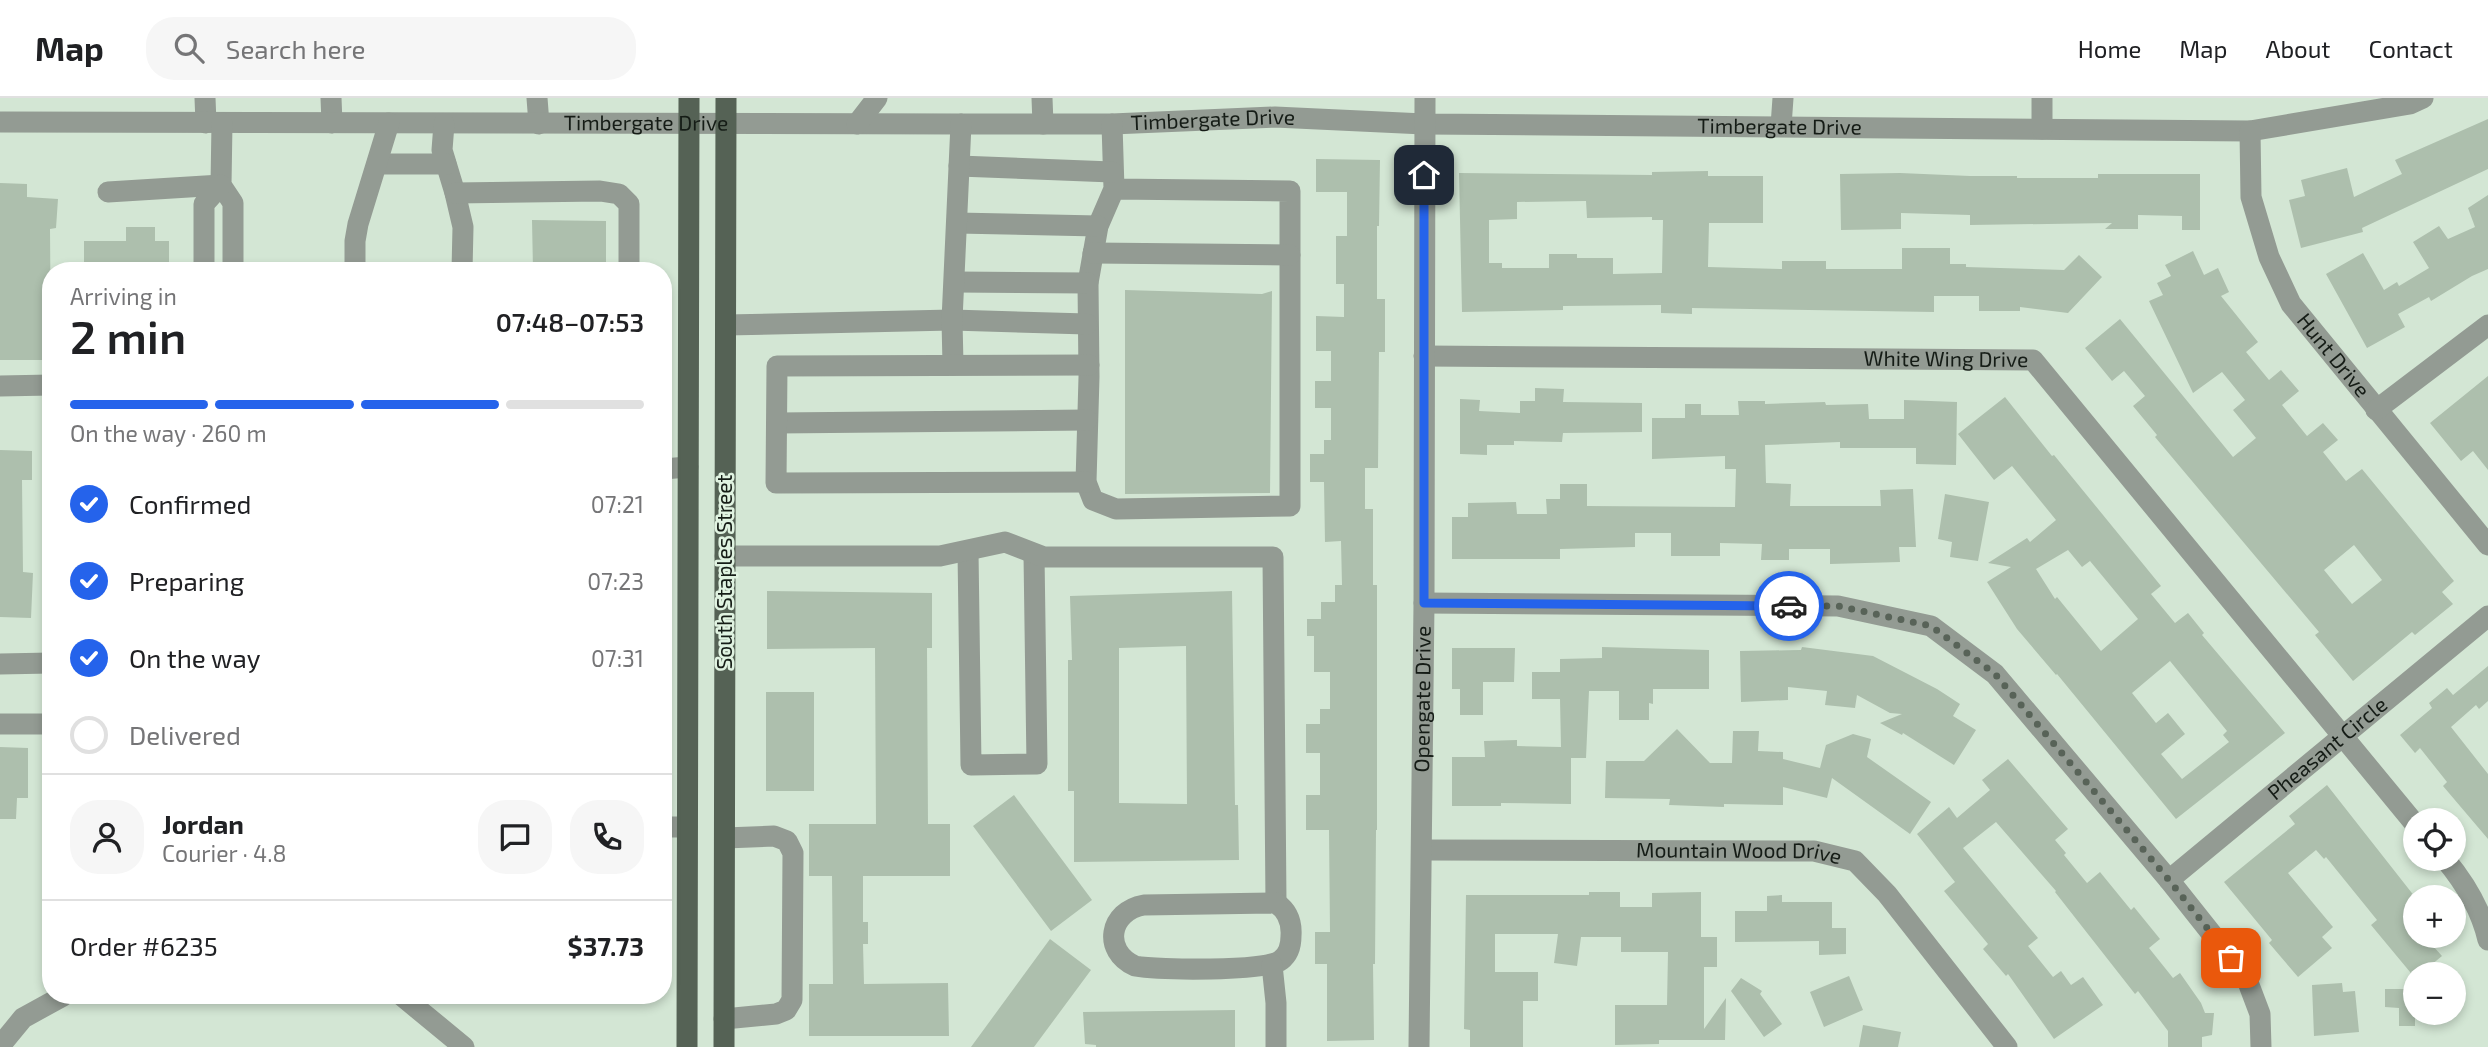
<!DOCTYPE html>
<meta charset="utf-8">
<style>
body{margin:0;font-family:"Exo 2",sans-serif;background:#f6f6f6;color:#202124;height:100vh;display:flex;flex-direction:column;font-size:26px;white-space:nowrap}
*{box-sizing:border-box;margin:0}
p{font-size:23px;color:#757577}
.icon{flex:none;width:38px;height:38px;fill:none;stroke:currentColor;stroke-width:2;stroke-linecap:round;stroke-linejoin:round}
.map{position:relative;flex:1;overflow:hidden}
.details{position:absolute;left:42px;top:164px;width:630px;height:742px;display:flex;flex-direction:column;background:#fff;border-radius:28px;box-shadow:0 4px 10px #0003}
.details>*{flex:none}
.tools{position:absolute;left:2403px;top:710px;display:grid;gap:14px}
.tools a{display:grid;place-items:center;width:63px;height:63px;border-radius:50%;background:#fff;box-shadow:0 4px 10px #0003;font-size:35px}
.pin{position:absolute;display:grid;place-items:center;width:60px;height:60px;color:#fff;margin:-30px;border-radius:14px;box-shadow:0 4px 10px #0006}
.courier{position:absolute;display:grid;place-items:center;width:70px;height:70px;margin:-35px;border:5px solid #2563eb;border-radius:50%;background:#fff;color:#222;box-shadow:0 2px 9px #0007}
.head em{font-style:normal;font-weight:600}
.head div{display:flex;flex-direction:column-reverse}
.head{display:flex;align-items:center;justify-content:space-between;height:119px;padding:0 28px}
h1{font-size:46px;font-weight:600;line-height:52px}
.bar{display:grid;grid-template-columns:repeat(4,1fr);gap:10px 7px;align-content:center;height:84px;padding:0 28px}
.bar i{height:9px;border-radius:5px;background:#e0e0e0}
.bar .active{background:#2563eb}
.bar p{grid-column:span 4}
.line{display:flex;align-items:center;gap:18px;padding:0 28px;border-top:2px solid #e0e0e0}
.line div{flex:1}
.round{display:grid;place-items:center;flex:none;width:74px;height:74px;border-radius:28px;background:#f6f6f6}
ol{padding:0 28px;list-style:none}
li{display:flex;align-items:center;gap:21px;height:77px}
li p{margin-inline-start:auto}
li .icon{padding:7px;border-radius:50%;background:#2563eb;color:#fff;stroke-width:4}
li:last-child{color:#757577}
li i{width:38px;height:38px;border:4px solid #e0e0e0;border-radius:50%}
header{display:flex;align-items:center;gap:42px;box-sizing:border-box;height:98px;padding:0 35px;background:#fff;border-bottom:2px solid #e0e0e0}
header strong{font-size:33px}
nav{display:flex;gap:38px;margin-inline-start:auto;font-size:24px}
.search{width:490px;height:63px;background:#f6f6f6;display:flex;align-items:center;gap:18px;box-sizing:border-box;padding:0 24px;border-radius:28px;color:#757577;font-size:26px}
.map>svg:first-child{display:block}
.building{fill:#adbfad;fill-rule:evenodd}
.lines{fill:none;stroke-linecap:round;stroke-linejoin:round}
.minor{stroke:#939b93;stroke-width:21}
.major{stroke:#556255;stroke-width:21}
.done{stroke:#586358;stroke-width:7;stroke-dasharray:0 12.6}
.route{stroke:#2563eb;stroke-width:9}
.labels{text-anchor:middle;stroke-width:5;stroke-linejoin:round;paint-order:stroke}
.street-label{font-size:21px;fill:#151c16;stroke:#e0f3e1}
</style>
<header>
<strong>Map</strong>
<div class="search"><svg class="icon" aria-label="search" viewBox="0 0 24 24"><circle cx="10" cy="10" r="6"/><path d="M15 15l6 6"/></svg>Search here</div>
<nav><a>Home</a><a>Map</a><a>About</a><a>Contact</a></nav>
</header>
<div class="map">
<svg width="2488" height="949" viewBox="0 0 2488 949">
<rect width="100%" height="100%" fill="#d3e6d4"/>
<path class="building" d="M2488,21V71L2362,130L2363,134L2301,150L2289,102L2305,98L2301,82L2347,70L2354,99L2402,76L2395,62Z
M1316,61L1380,62L1379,128H1377V201H1385V254H1379L1378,370H1365V411H1373V487H1377V732H1376L1375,866H1373L1374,942L1327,943V866H1315V834H1330L1329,732H1306V697H1320V655H1306V626H1320V611H1330V574H1314V538H1307V521H1321V504H1335V487H1342L1341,443L1325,444L1324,384H1310V356H1324V342H1331V310H1315V283H1331V253H1316V218L1344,219V186H1336V138H1347V94H1316Z
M1708,73V78H1763V125H1709L1708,169L1782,171V163H1826V171H1902V150H1950V166H1966V169L2064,172L2079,157L2102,179L2068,215L2020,209V213H1979V198H1934V214L1692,210V216L1661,215V207L1563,208V212L1462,214L1459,75L1652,77V74ZM1586,103L1587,120L1652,119V122H1663L1662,175L1613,176V160H1577V156H1549V170H1502V165H1489V122L1517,121V104Z
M1900,75L1970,78H2017V80H2098V76H2200V132H2182V118L2138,117V131H2105L2112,125L1970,127V117L1901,115V131L1841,132L1840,76Z
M0,85L27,86V99L58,101L56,130L50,131L51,262H0Z
M2488,97V171L2472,178L2431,203L2429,199L2398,216L2405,229L2367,250L2326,176L2363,155L2384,192L2397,184L2399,188L2429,170L2413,144L2439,128L2448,141L2475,129L2468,110Z
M532,122L606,123V173L533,172Z
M126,129H155V143H169V173H84V143H126Z
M2193,153L2204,177L2218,170L2229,194L2221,198L2258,244L2246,254L2269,282L2281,272L2299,293L2282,307L2307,338L2323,325L2338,342L2323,354L2346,383L2362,371L2454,483L2442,494L2453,506L2415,537L2412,534L2353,583L2315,537L2319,534L2155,339L2157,337L2133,308L2145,298L2124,273L2112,283L2085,250L2120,221L2233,359L2256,340L2233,312L2245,302L2222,274L2193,295L2149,203L2163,197L2157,185L2171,178L2165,167ZM2354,447L2382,482L2352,506L2324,472Z
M1125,192L1262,196L1272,193L1270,395L1125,396Z
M2488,278V372L2473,353L2461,363L2430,325Z
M1535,290L1564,291L1563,304L1642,305V334L1563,335L1562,344L1514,343V347H1487V357L1460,356V301L1480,302L1479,313L1520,315V303H1535Z
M2005,299L2052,358L2054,357L2161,488L2151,496L2175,525L2188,515L2204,535L2202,537L2285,635L2176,721L2057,576L2056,577L2017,531L1987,484L2011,469L1988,465L2027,440L2030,444L2056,422L2012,368L1994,382L1958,336ZM2068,452L2082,469L2090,463L2138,521L2101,553L2057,499L2055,501L2036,471ZM2170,563L2227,633L2223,637L2229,644L2182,681L2161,656L2185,636L2168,615L2156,625L2132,595Z
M1904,302L1957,304L1956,367L1916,366V350H1840V344L1765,347L1766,385L1791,386L1790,408H1881L1880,392L1913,391L1916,449H1899L1900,464L1830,466V451H1789V462H1761L1762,446L1720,445V458H1671V435H1635V449L1560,451V461H1452V419H1468V405L1516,404L1517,416H1547L1546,401H1560V386H1587V408L1735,409L1736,371H1725V358L1652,361V320H1685V306H1701V317H1739L1738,303H1765V306L1825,304L1826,307L1868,306L1869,321H1904Z
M0,352L32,353V382H22L23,474L33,475L31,520L0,519Z
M1945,396L1989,404L1978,463L1950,459L1952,444L1938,441Z
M767,493L932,495V550H927L928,726H950V778H863V824H868V846H863L864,886L948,885L949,938H809V886H833L832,778H809V726H876L875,550L767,551Z
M1232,493L1235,707H1238L1239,762L1074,764V693H1068V562H1072L1070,498ZM1186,548L1187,706L1119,705V550Z
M1602,549L1709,552V591H1653V606L1649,605V622H1619V593H1589L1586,660H1571V706L1501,705V708H1452V659H1485L1484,643L1517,642V648L1561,649L1560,601H1532V574H1560V561L1602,560Z
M1802,549L1873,558L1937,591L1960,606L1953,618L1976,632L1954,667L1903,635L1902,637L1880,625L1902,616L1890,615L1857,597L1855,610L1825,607L1827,593L1788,589V602L1741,604L1740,553L1801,552Z
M1452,550H1515L1514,584H1483V617H1460V591H1452Z
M2488,568V603L2479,611L2476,607L2451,629L2488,676V741L2443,688L2447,684L2420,650L2415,655L2400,637L2432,610L2429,605L2447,590L2453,597Z
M766,594H814V693H766Z
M1677,631L1710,665H1732L1733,633H1759L1758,653L1783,654V661L1820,670L1826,647L1853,636L1871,641L1867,659L1931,704L1910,736L1832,680L1827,700L1783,689V707L1724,706V709L1669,707L1670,701L1605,700L1606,663H1644Z
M0,649L28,650V700H17L16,721H0Z
M2008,661L2068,731L2055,742L2066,755L2064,757L2087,785L2100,774L2131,812L2134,809L2160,841L2149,850L2173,880L2180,875L2201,905L2205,915H2214L2212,937L2202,939V949H2168V933L2138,893L2135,896L2055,794L2056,793L1996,724L1963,750L2038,840L2028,848L2053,879L2061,873L2071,887L2083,879L2103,907L2054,941L2008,876L2006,878L1983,851L1988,846L1944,793L1955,784L1917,736L1949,709L1957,720L1990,692L1982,682Z
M2327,687L2415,799V838H2444L2433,848L2442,858L2419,877H2415V880L2371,827L2377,822L2326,759L2324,761L2316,752L2288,775L2333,829L2322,839L2332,850L2298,879L2269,845L2272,842L2224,784L2295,726L2289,718Z
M1014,697L1092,802L1051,833L973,728Z
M1589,794H1620V809H1652V795L1701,794V839H1717V869H1704V931L1726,900L1725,942H1659V946L1615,947V907H1667L1668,854H1621V839H1581L1577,868L1554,865L1558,836H1495V874H1538V903H1523V949H1470V932L1464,931L1466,797H1589Z
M1782,797V804H1832V830H1846V856L1819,857V843L1735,844V813H1767V798Z
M1050,841L1091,872L1034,949H971Z
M1849,878L1863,912L1824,929L1810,894Z
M1741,880L1762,893L1760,896L1782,926L1764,939L1731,893Z
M2342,885L2343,894L2355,893L2359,934L2314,938L2312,887Z
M2385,891H2415V928H2399V910L2385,909Z
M1235,912V949H1096V947L1085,946L1083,914Z
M1863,927L1901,934L1898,949H1859Z"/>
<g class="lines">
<g class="minor">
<path d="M205,0L206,25"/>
<path d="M331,0L332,25"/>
<path d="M537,0L539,26"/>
<path d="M1042,0L1043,26"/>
<path id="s1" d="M0,24L961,26H1112L1275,19L1424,26L2250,33L2410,6L2423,0"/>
<path d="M222,25L221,87L233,105V173"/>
<path d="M444,26L442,52L455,95L463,129L462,173"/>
<path d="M857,26L877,0"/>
<path d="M1112,26L1114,91L1098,128L1088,185L1089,279L1086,384L1093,402L1116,411L1290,408V93L1114,91"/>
<path d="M1781,28L1783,0"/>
<path d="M2042,31V0"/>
<path id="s2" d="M2250,33L2251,99L2269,159L2291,206L2488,447"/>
<path d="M377,66H446"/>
<path d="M959,68L1112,74"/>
<path d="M108,94L221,87"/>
<path d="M455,95L600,93L619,96L629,106V173"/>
<path d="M957,125L1098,128"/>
<path d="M1093,155L1290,157"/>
<path d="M204,173V106L221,87"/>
<path d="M355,173V143L358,126L389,25"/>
<path d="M955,184L1088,185"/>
<path d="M726,227L952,222L1087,226"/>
<path id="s3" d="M1424,258L2033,262L2415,726"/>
<path d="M953,267L952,222L961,26"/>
<path d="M0,288L51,287"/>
<path d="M2376,312L2488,227"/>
<path d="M777,325L1087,322"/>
<path d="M663,371L688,369"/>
<path d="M1086,384L776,385L777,268L1089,267"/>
<path d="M968,453L971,667L1037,666L1034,457"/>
<path d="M725,458H940L1005,444L1044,459H1273L1276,805"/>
<path d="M1424,505L1838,508L1931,528L1995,576L2169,782L2246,879L2260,916L2261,949"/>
<path d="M0,566L51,565"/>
<path d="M0,626H51"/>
<path d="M663,729H687"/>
<path id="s4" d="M1422,752L1814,753L1855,763L1887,796L2007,949"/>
<path d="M2445,761C2465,785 2481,811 2488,842"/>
<path id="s5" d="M2169,782L2488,518"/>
<path d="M1276,805C1288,813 1292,824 1291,838C1291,847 1289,856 1281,862C1266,874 1158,872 1135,868C1102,853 1109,813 1144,807Z"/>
<path d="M1272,867L1276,905V949"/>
<path d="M402,898L464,949"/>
<path d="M724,921L776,916L786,912L792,902L793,755L787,743L774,738L725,740"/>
<path d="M0,948L23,920L63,898"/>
<path id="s6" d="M1419,949L1424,505L1425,0"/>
</g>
<path class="major" d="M687,949L689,0
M724,949L726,0"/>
</g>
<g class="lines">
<path class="done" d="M1789,508H1838L1931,528L1995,576L2169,782L2231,860"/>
<path class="route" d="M1424,77V505L1789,508"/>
</g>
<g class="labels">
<g class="street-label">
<text dy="7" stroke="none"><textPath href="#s1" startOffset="1213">Timbergate Drive</textPath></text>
<text dy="7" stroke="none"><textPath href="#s1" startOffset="646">Timbergate Drive</textPath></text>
<text dy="7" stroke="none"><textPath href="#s1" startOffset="1780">Timbergate Drive</textPath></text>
<text dy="7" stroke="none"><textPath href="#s2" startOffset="247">Hunt Drive</textPath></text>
<text dy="7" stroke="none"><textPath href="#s3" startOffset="522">White Wing Drive</textPath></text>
<text transform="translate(725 474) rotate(-90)" y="7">South Staples Street</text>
<text dy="7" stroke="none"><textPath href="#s6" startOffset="348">Opengate Drive</textPath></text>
<text dy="7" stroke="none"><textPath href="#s5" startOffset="206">Pheasant Circle</textPath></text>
<text dy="7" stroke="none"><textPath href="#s4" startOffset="317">Mountain Wood Drive</textPath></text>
</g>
</g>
</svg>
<div class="tools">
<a><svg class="icon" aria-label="locate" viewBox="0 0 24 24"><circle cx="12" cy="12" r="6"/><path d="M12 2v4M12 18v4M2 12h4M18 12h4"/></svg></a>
<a>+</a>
<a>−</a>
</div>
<div class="pin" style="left:2231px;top:860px;background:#ea580c"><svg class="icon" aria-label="bag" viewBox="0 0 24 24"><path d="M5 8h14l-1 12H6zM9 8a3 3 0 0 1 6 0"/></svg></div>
<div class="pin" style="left:1424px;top:77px;background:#1f2937"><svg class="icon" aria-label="home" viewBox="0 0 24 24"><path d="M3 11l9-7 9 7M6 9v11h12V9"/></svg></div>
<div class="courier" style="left:1789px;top:508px"><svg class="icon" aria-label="car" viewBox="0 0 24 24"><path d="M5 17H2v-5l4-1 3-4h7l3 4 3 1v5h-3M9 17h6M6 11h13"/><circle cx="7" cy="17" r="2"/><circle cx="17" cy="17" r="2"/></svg></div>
<section class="details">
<div class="head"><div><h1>2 min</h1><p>Arriving in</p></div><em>07:48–07:53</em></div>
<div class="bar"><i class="active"></i><i class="active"></i><i class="active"></i><i></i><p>On the way · 260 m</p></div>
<ol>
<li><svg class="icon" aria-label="check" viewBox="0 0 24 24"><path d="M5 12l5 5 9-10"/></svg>Confirmed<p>07:21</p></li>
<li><svg class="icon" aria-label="check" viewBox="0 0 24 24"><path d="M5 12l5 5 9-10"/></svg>Preparing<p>07:23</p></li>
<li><svg class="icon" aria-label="check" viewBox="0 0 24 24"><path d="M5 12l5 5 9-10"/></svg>On the way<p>07:31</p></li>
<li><i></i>Delivered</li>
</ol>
<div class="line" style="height:126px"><a class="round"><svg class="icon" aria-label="person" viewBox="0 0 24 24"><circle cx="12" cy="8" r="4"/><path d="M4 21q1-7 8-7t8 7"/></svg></a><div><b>Jordan</b><p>Courier · 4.8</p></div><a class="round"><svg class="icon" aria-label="chat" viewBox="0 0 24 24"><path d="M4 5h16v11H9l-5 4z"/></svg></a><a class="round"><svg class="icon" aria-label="phone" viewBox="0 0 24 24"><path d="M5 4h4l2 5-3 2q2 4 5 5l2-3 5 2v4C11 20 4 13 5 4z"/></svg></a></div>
<div class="line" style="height:91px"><div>Order #6235</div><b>$37.73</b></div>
</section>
</div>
